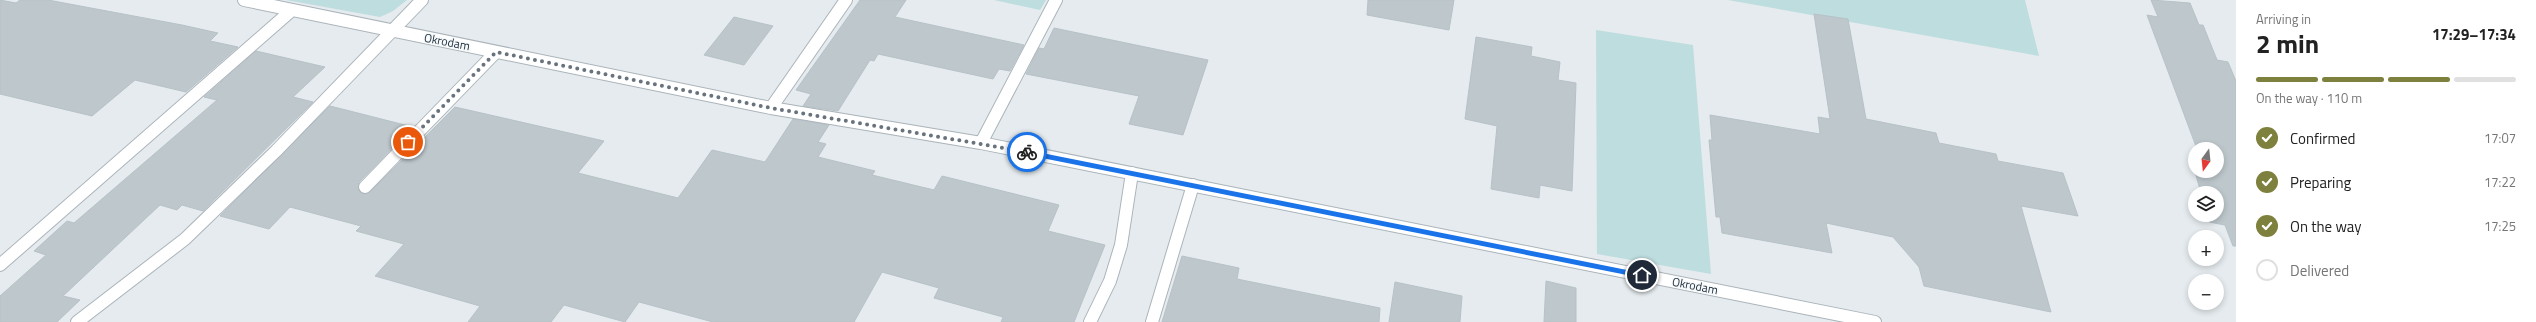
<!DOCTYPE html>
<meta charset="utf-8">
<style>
body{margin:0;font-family:"Titillium Web",sans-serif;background:#f6f6f6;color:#222;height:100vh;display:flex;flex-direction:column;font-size:15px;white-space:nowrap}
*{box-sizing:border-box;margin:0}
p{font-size:13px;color:#767676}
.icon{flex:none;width:22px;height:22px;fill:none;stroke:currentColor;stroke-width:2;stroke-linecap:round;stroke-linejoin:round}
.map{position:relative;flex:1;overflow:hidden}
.panel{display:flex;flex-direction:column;background:#fff;width:300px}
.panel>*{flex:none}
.needle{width:26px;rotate:195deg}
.fabs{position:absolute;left:2188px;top:142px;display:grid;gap:8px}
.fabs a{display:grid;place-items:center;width:36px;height:36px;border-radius:50%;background:#fff;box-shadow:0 2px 6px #0003;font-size:20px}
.pin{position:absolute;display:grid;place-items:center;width:34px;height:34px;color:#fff;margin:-17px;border:2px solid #fff;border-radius:50%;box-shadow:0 1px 4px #0007}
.courier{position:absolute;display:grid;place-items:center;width:40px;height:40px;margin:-20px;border:3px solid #1a73e8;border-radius:50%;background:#fff;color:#222;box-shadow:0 1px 5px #0007}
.summary em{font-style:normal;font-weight:700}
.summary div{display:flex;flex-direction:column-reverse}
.summary{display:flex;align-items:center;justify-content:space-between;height:68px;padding:0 20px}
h1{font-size:26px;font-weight:700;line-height:30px}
.bar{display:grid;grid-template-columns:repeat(4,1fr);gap:6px 4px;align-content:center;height:48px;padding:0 20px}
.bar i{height:5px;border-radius:3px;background:#e0e0e0}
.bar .on{background:#7e803d}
.bar p{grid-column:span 4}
ol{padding:0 20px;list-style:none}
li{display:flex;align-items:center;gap:12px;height:44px}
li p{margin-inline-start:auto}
li .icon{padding:4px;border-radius:50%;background:#7e803d;color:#fff;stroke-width:4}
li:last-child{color:#767676}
li i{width:22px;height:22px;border:2px solid #e0e0e0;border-radius:50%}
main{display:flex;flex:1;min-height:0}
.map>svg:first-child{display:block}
.green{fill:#bedddf}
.building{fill:#bdc7cc;stroke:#b7c2c8}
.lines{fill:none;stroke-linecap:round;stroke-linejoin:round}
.minor-casing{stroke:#abb4ba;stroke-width:14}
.minor{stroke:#fff;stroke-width:12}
.route{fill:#1a73e8}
.done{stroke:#68737d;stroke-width:4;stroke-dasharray:0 7.2}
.labels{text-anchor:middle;stroke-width:3;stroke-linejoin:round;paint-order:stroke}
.street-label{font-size:12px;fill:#243240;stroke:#f6f9fa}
</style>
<main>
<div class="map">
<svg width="2236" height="322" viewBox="0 0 2236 322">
<rect width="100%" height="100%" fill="#e5ebee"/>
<path class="green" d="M286,0H407L393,11L380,17Z
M994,0H1046L1040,10Z
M1728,0H2025L2039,56Z
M1596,30L1693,45L1711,274L1597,254Z"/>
<path class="building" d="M0,0L16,3L20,0H48L182,25L218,33L210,41L238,47L186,92L135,80L92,116L0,94Z
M860,0H906L895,17L1024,45L1010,71L999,69L993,79L878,54L874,61L870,60L838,111L803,106L811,94L796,90Z
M1368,0H1454L1449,30L1367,15Z
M2151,0L2190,3L2199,25H2203L2217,60L2228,62L2236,81V246H2233L2225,225L2209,222L2207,215H2217V193H2201L2192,161L2195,162V171H2217V149H2197L2147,15L2158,17Z
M1814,14L1848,19L1866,119L1936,133L1939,143L1996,154L1998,161L2063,173L2078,216L2021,206L2051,312L1924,286L1919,267L1893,237L1826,223L1832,253L1722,233L1720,217H1716L1709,140H1712L1710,115L1820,134L1818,117L1830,119Z
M734,17L773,26L744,65L704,55Z
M1054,28L1208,60L1183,135L1129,124L1139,96L1026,74L1039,48L1044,49Z
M1476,37L1532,47L1531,56L1560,62L1558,80L1576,83L1572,191L1540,185L1539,198L1491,189L1497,126L1465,119Z
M256,51L325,67L293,97L313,102L203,211L182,205L177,210L160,205L63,296L80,300L57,322H0V296L46,255L34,251L67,221L74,223L217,100L204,97Z
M330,106L413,127L359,182L358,189L364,194L370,192L455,107L604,141L578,173L678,198L712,150L765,162L793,119L829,125L818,142L826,144L818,157L875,171L872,175L934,190L942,176L1059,205L1048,231L1105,245L1074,322H1001L1003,317L934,298L939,288L882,272L854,322H713L639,302L625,322L564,305L551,322H468L480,306L375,276L404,244L356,231L361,226L290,207L269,229L220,216Z
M1182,256L1239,268L1237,279L1380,308L1379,322H1162Z
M1546,281L1576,288V322H1544Z
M1395,282L1462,296L1460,322H1389Z"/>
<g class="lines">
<defs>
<path id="minor" d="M244,0L771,108L981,143L1875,322
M771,108L846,0
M981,143L1056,0
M365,187L496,52
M0,265L292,10
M77,322L185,239L276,151L422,0
M1090,322L1110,281L1121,245L1132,173
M1152,322L1193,185"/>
</defs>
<use href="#minor" class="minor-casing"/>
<use href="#minor" class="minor"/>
</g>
<path class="route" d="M1027,150L1642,273L1646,275L1642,278L1027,155L1024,152Z"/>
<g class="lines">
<path class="done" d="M408,142L496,52L771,108L1027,152"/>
</g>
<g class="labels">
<g class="street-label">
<text transform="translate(447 42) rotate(11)" y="4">Okrodam</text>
<text transform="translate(1695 286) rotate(11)" y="4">Okrodam</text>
</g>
</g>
</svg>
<div class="fabs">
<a><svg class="needle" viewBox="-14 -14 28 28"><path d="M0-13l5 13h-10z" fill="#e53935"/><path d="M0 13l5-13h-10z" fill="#767676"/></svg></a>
<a><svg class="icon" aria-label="layers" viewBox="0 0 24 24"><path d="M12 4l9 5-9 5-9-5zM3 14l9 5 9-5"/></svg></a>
<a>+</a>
<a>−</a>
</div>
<div class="pin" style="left:408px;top:142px;background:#ea580c"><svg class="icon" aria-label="bag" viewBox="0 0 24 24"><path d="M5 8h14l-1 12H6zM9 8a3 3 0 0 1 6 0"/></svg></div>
<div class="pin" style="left:1642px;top:275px;background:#1f2937"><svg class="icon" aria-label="home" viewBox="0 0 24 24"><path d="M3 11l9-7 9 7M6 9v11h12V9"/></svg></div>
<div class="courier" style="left:1027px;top:152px"><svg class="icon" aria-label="bike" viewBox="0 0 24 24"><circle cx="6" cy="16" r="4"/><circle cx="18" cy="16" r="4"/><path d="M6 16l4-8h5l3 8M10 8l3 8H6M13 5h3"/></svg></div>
</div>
<section class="panel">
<div class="summary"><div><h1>2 min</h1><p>Arriving in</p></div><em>17:29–17:34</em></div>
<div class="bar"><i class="on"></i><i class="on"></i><i class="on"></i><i></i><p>On the way · 110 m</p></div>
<ol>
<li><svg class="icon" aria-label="check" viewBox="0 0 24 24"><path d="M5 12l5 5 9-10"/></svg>Confirmed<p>17:07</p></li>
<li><svg class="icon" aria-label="check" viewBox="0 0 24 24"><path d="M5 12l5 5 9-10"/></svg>Preparing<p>17:22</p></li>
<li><svg class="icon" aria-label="check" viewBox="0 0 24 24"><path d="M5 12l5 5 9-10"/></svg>On the way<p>17:25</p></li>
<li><i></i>Delivered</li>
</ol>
</section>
</main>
